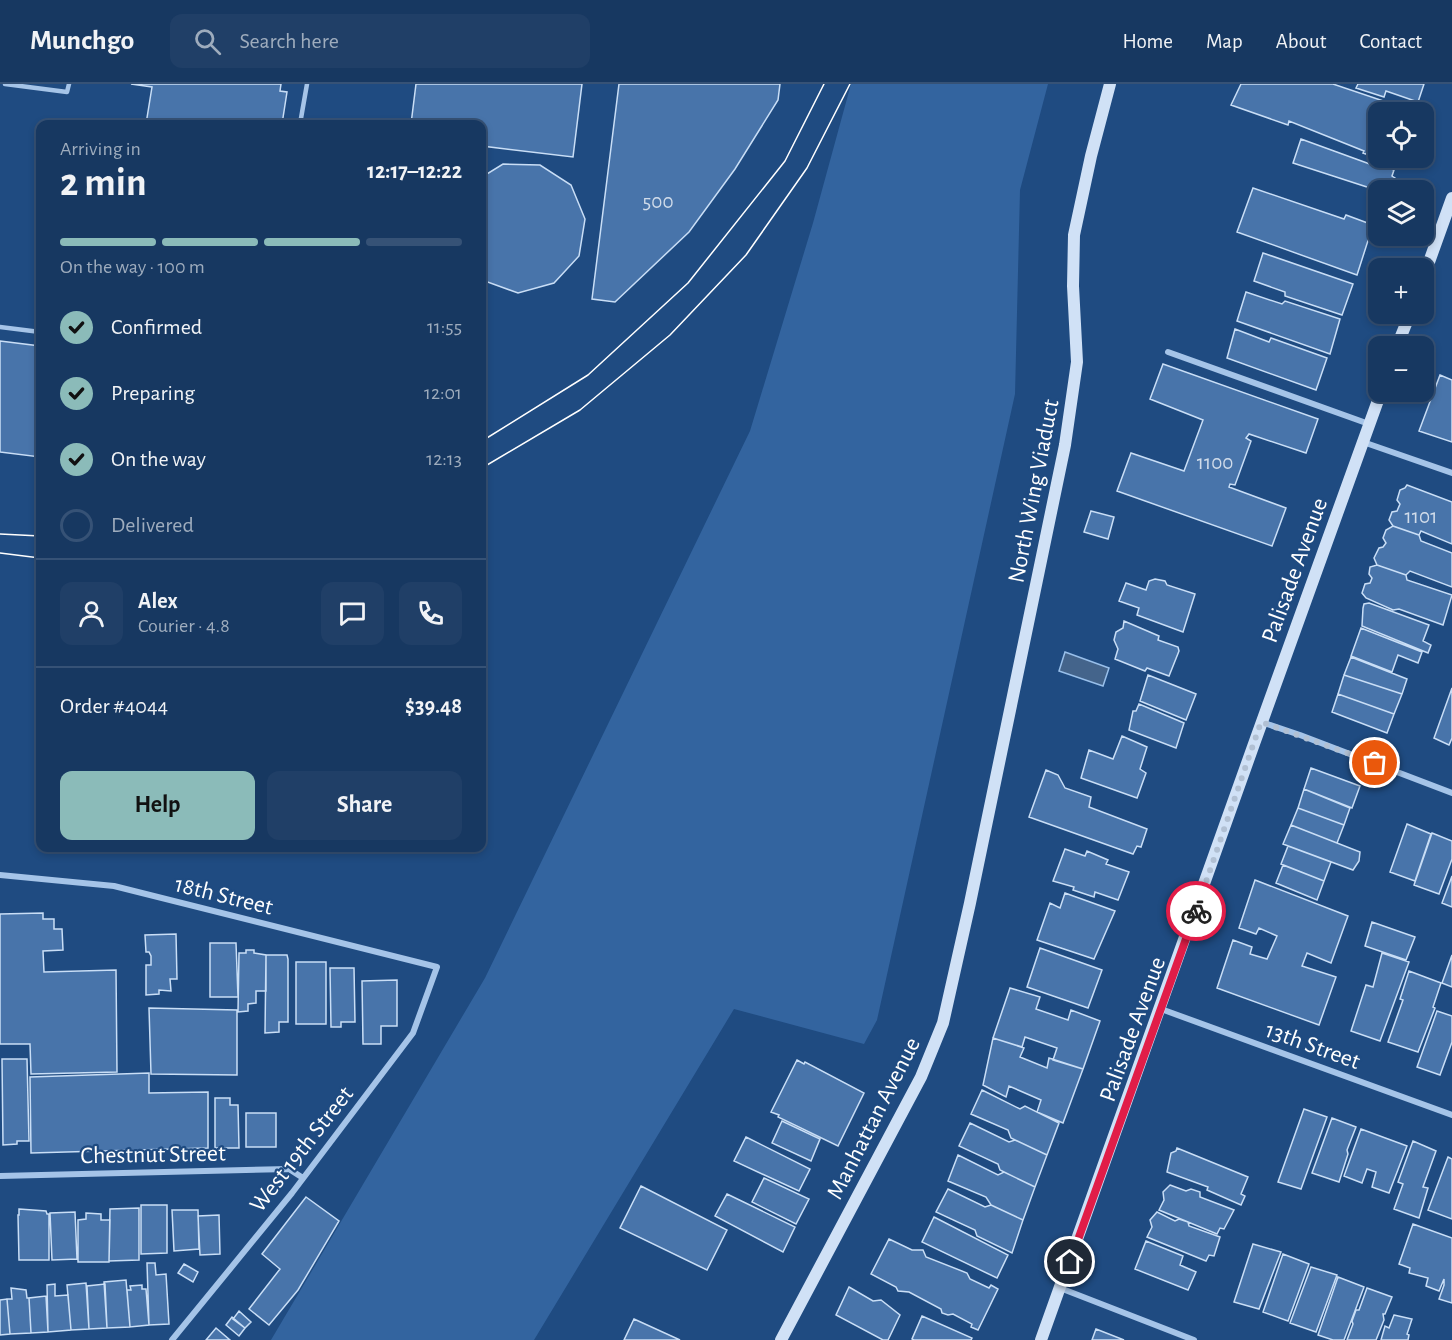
<!DOCTYPE html>
<meta charset="utf-8">
<style>
body{margin:0;font-family:"Alegreya Sans",sans-serif;background:#203f67;color:#f1f3f6;height:100vh;display:flex;flex-direction:column;font-size:22px;white-space:nowrap}
*{box-sizing:border-box;margin:0}
p{font-size:20px;color:#9eacbd}
.icon{flex:none;width:33px;height:33px;fill:none;stroke:currentColor;stroke-width:2;stroke-linecap:round;stroke-linejoin:round}
.map{position:relative;flex:1;overflow:hidden}
.sheet{position:absolute;left:36px;top:36px;width:450px;height:732px;display:flex;flex-direction:column;background:#173861;border-radius:12px;box-shadow:0 3px 9px #0003,0 0 0 2px #365276}
.sheet>*{flex:none}
.controls{position:absolute;left:1368px;top:18px;display:grid;gap:12px}
.controls a{display:grid;place-items:center;width:66px;height:66px;border-radius:12px;background:#173861;box-shadow:0 3px 9px #0003,0 0 0 2px #365276;font-size:30px}
.pin{position:absolute;display:grid;place-items:center;width:51px;height:51px;color:#fff;margin:-26px;border:3px solid #fff;border-radius:50%;box-shadow:0 2px 6px #0007}
.courier{position:absolute;display:grid;place-items:center;width:60px;height:60px;margin:-30px;border:4px solid #e11d48;border-radius:50%;background:#fff;color:#222;box-shadow:0 2px 8px #0007}
.summary em{font-style:normal;font-weight:700}
.summary div{display:flex;flex-direction:column-reverse}
.summary{display:flex;align-items:center;justify-content:space-between;height:102px;padding:0 24px}
h1{font-size:39px;font-weight:700;line-height:45px}
.bar{display:grid;grid-template-columns:repeat(4,1fr);gap:9px 6px;align-content:center;height:72px;padding:0 24px}
.bar i{height:8px;border-radius:4px;background:#365276}
.bar .current{background:#8bbbb9}
.bar p{grid-column:span 4}
.line{display:flex;align-items:center;gap:15px;padding:0 24px;border-top:2px solid #365276}
.line div{flex:1}
.round{display:grid;place-items:center;flex:none;width:63px;height:63px;border-radius:12px;background:#203f67}
ol{padding:0 24px;list-style:none}
li{display:flex;align-items:center;gap:18px;height:66px}
li p{margin-inline-start:auto}
li .icon{padding:6px;border-radius:50%;background:#8bbbb9;color:#111;stroke-width:4}
li:last-child{color:#9eacbd}
li i{width:33px;height:33px;border:3px solid #365276;border-radius:50%}
.cta{display:flex;gap:12px;margin-top:auto;padding:12px 24px}
.cta a{flex:1;height:69px;border-radius:12px;background:#8bbbb9;color:#111;font-size:24px;font-weight:700;line-height:69px;text-align:center}
.cta a+a{background:#203f67;color:#f1f3f6}
header{display:flex;align-items:center;gap:36px;box-sizing:border-box;height:84px;padding:0 30px;background:#173861;border-bottom:2px solid #365276}
header strong{font-size:28px}
nav{display:flex;gap:33px;margin-inline-start:auto;font-size:21px}
.search{width:420px;height:54px;background:#203f67;display:flex;align-items:center;gap:15px;box-sizing:border-box;padding:0 21px;border-radius:12px;color:#9eacbd;font-size:22px}
.map>svg:first-child{display:block}
.green{fill:#33649f}
.water{fill:#44648b;stroke:#98bfea;stroke-width:1.5}
.building{fill:#4874aa;stroke:#c9def6;stroke-width:1.5}
.lines{fill:none;stroke-linecap:round;stroke-linejoin:round}
.lane{stroke:#a5c4e8;stroke-width:4.5}
.street{stroke:#a5c4e8;stroke-width:6}
.secondary{stroke:#d0e1f6;stroke-width:12}
.tram{stroke:#fff;stroke-width:1.5}
.done{stroke:#b1c0d3;stroke-width:6;stroke-dasharray:0 10.8}
.route{stroke:#e11d48;stroke-width:8}
.labels{text-anchor:middle;stroke-width:4.5;stroke-linejoin:round;paint-order:stroke}
.number-label{font-size:21px;fill:#d1dcea}
.street-label{font-size:24px;fill:#fff;stroke:#1f4b81}
</style>
<header>
<strong>Munchgo</strong>
<div class="search"><svg class="icon" aria-label="search" viewBox="0 0 24 24"><circle cx="10" cy="10" r="6"/><path d="M15 15l6 6"/></svg>Search here</div>
<nav><a>Home</a><a>Map</a><a>About</a><a>Contact</a></nav>
</header>
<div class="map">
<svg width="1452" height="1256" viewBox="0 0 1452 1256">
<rect width="100%" height="100%" fill="#1f4b81"/>
<path class="green" d="M851,0H1048L1020,106L1015,310L877,936L864,960L734,925L534,1256H271L485,894L750,347L813,139Z"/>
<path class="water" d="M1065,568L1109,584L1103,602L1059,587Z"/>
<path class="building" d="M131,0H281L280,7L287,8L282,40H146L152,3Z
M416,0H582L573,73L482,62V40H411Z
M619,0H780L778,16L735,85L689,148L615,218L592,215Z
M1241,0H1333L1416,28H1378V74H1406L1403,83L1363,69L1364,67L1289,37L1288,41L1231,21Z
M1358,0H1424L1418,18L1386,7L1384,13L1356,4Z
M1301,55L1378,83L1379,81L1394,86L1392,92L1395,94L1390,106H1378V109L1370,104L1293,79Z
M503,80L540,81L571,101L585,135L579,172L554,199L518,209L482,196V93Z
M1253,104L1344,135L1346,131L1373,141L1357,191L1237,148Z
M1263,169L1353,200L1342,231L1285,212V208L1254,197Z
M1246,208L1282,220L1285,217L1340,235L1330,270L1237,237Z
M1235,245L1269,258L1271,254L1327,274L1316,306L1227,274Z
M0,257L40,262V373L0,368Z
M1163,280L1318,335L1306,369L1249,350L1246,354L1251,357L1235,401L1230,400L1229,403L1286,424L1272,462L1117,407L1131,369L1184,387L1203,336L1150,315Z
M1440,291L1452,296V358L1419,347Z
M1407,401L1452,418V460L1421,447L1419,451L1393,442L1389,436L1392,428L1397,427L1400,420L1397,416L1400,406L1405,404Z
M1091,427L1114,433L1108,455L1084,448Z
M1393,442L1419,451L1421,457L1452,469V503L1410,487L1406,491L1377,481L1374,474L1379,464L1383,463L1386,459L1383,454L1386,446Z
M1377,481L1406,491L1407,496L1452,511L1443,541L1399,525L1393,526L1366,514L1362,509L1365,500L1370,499L1372,494L1369,490L1370,483Z
M1155,495L1165,497L1167,501L1195,510L1183,548L1137,531L1139,524L1119,517L1126,499L1146,506L1149,497Z
M1369,519L1429,541L1423,557L1431,561L1428,569L1362,542L1363,524L1364,520Z
M1124,537L1159,552L1158,556L1178,563L1179,567L1169,592L1147,584L1145,587L1115,575L1118,565L1114,556L1116,548L1123,544Z
M1361,544L1422,568L1418,579L1398,571L1392,588L1351,572Z
M1351,573L1407,595L1402,610L1344,591Z
M1148,591L1196,610L1186,636L1140,617Z
M1344,591L1402,610L1394,630L1338,610Z
M1452,604V654L1449,661L1434,654Z
M1338,610L1394,630L1387,649L1332,628Z
M1139,620L1184,639L1176,664L1129,646L1133,627H1136Z
M1122,652L1147,663L1140,685L1146,689L1137,714L1081,694L1089,666L1113,675Z
M1311,684L1360,702L1352,724L1304,705Z
M1046,686L1058,691L1065,704L1091,713L1089,723L1147,745L1141,763L1137,762L1133,770L1029,733Z
M1304,705L1350,724L1344,741L1298,724Z
M1298,724L1344,741L1337,759L1291,741Z
M1407,740L1431,750L1415,797L1390,788Z
M1291,741L1360,768L1359,777L1353,786L1283,760Z
M1432,749L1452,757V775L1439,810L1414,801Z
M1288,762L1331,778L1324,797L1281,780Z
M1065,765L1085,772L1087,767L1108,776L1106,780L1129,788L1118,816L1095,808L1094,813L1073,806L1074,803L1053,797Z
M1283,781L1324,797L1317,816L1276,799Z
M1452,792V823L1442,819Z
M1255,796L1348,832L1331,879L1307,869L1302,882L1336,893L1319,941L1217,904L1233,856L1252,863L1250,870L1267,875L1277,852L1259,844L1256,850L1239,844Z
M1065,809L1115,827L1094,875L1037,856L1050,819L1060,824Z
M43,829V835H54V845H62L63,866L43,867L44,888L116,886L117,988L31,990L30,960H0V830Z
M1372,838L1415,853L1406,876L1365,862Z
M176,850L177,895H170L171,907L159,906V910L146,911V881H151V872L149,868H146L145,851Z
M210,859H236L238,913H210Z
M1040,864L1102,886L1088,924L1027,903Z
M246,866H254V869L266,871V907H256V919L248,920V927L238,928L239,869H246Z
M1382,869L1409,878L1380,957L1351,947L1366,901L1373,903Z
M266,871H287L288,875V938H279V948L265,949Z
M1452,871V903L1442,899Z
M296,878H326V940H296Z
M330,884H354L355,938H341V943H331Z
M1409,887L1441,899L1433,923L1435,924L1418,968L1388,958L1403,916L1400,915Z
M397,896V942H381V960H363L362,897Z
M1010,904L1040,913L1036,925L1068,936L1071,926L1100,937L1083,985L1053,976L1057,964L1025,953L1022,963L993,954Z
M149,924L237,926V991L151,990Z
M1437,927L1452,932V958L1440,991L1417,983Z
M993,954L1024,964L1020,973L1047,984L1049,974L1083,985L1063,1039L1037,1028L1041,1016L1009,1002L1006,1013L983,1001Z
M2,975H27L29,1057H17V1060L3,1061Z
M797,976L804,980L805,978L864,1009L838,1062L778,1033L779,1031L771,1028Z
M149,989V1009L208,1008V1064L31,1069L30,993Z
M982,1006L1020,1025L1025,1022L1059,1039L1047,1071L1011,1054L1008,1046L971,1030Z
M215,1014H230V1021H238L239,1064H215Z
M1304,1025L1327,1033L1301,1105L1278,1098Z
M246,1029H276V1063H246Z
M1332,1034L1356,1043L1347,1066L1348,1070L1339,1098L1312,1089Z
M782,1037L820,1055L811,1077L772,1059Z
M970,1039L1009,1058L1015,1056L1047,1071L1035,1103L1000,1086L998,1080L959,1062Z
M1361,1045L1407,1062L1389,1109L1372,1103L1376,1088L1367,1085L1362,1099L1344,1092Z
M746,1053L810,1085L799,1107L734,1077Z
M1413,1057L1436,1067L1423,1103L1428,1104L1419,1134L1394,1125L1403,1100L1398,1098Z
M1177,1064L1248,1093L1241,1110L1245,1112L1241,1121L1207,1106L1208,1103L1167,1088L1171,1069L1176,1067Z
M958,1071L998,1091L1004,1088L1035,1103L1023,1136L991,1121L986,1113L948,1097Z
M1448,1073L1452,1075V1135L1428,1126Z
M764,1094L809,1115L796,1140L752,1118Z
M1170,1101L1186,1107L1191,1105L1200,1108V1113L1234,1126L1224,1145L1220,1144L1217,1150L1159,1126L1164,1116L1163,1108Z
M641,1102L727,1146L707,1186L620,1144Z
M948,1105L985,1123L991,1121L1023,1136L1012,1169L977,1152L975,1146L936,1128Z
M727,1110L795,1143L783,1168L715,1132Z
M306,1113L339,1137L298,1206L269,1241L249,1225L280,1185L262,1170Z
M141,1121H167V1169L141,1170Z
M139,1124V1176L109,1177L110,1125Z
M19,1125L46,1127L47,1130H49V1176H19L18,1131H19Z
M172,1126H198L199,1165L174,1167Z
M75,1128L77,1175L52,1176L50,1129Z
M1157,1128L1175,1137L1179,1135L1188,1138L1189,1142L1220,1153L1214,1172L1209,1171L1206,1177L1147,1153L1152,1143L1150,1136Z
M86,1129L101,1130V1136H110L109,1178H78V1136L86,1135Z
M219,1131L220,1170L200,1171L198,1132Z
M934,1133L1008,1171L997,1194L922,1158Z
M1413,1140L1452,1154V1219L1439,1215L1444,1201V1195L1439,1207L1426,1202L1428,1194L1409,1189L1410,1184L1399,1180Z
M889,1155L912,1166H923L926,1173L967,1189L970,1195L989,1204L991,1201L998,1205L978,1246L971,1243L972,1240L953,1230L948,1231L942,1229L941,1225L909,1208L898,1207L896,1203L871,1190Z
M1146,1157L1183,1172L1180,1181L1196,1188L1188,1206L1135,1185Z
M1253,1160L1281,1168L1259,1225L1234,1218Z
M1283,1170L1309,1180L1288,1237L1263,1228Z
M147,1179H155L156,1191L166,1190L169,1240L149,1241Z
M184,1180L198,1188L193,1198L178,1189Z
M1311,1183L1337,1191L1316,1248L1290,1239Z
M1338,1193L1364,1203L1344,1256H1333L1318,1251Z
M126,1196L130,1243L107,1244L104,1198Z
M86,1199L89,1245L71,1246L67,1201Z
M55,1200V1212L68,1211L71,1246L48,1248L47,1201Z
M105,1200L107,1244L89,1245L87,1202Z
M142,1201V1205H146L149,1241L130,1243L127,1206H131L130,1202Z
M849,1203L873,1217L881,1216L900,1231L888,1256H883L836,1231Z
M11,1204L26,1206L27,1214H29L31,1249L10,1250L7,1215H12Z
M1367,1204L1392,1213L1385,1230H1383L1384,1236L1376,1256H1347L1353,1240L1352,1237L1356,1226H1359Z
M46,1212L48,1248L31,1249L29,1214Z
M7,1215L10,1250L0,1251V1216Z
M239,1227L251,1238L245,1244L233,1235Z
M1394,1231L1412,1235L1407,1250L1409,1251L1408,1256H1381L1385,1242L1389,1244Z
M922,1232L972,1254L971,1256H914L912,1255Z
M232,1233L245,1244L239,1252L226,1241Z
M634,1235L680,1256H624Z
M216,1244L230,1256H206Z
M1096,1245L1124,1256H1092Z"/>
<g class="lines">
<path class="lane" d="M5,0L67,8L69,0
M300,40L307,0
M0,243L40,248"/>
<path class="street" d="M1168,268L1369,340
M1363,358L1452,389
M1261,638L1300,651L1452,709
M0,791L114,802L437,883L413,949L292,1109L172,1256
M1161,925L1452,1031
M0,1092L289,1085L303,1094
M1060,1204L1194,1256"/>
<path class="secondary" d="M1424,192L1452,114
M1397,262L1410,230
M781,1256L921,993L943,939L970,819L1065,361L1077,278L1073,202L1074,151L1091,72L1110,0
M1041,1256C1156,941 1265,623 1381,308"/>
<path class="tram" d="M482,357L588,291L688,199L785,77L824,0
M482,384L580,326L670,251L746,171L807,84L850,0
M0,450L40,452
M0,469L40,474"/>
</g>
<g class="lines">
<path class="done" d="M1196,827L1261,638L1375,679"/>
<path class="route" d="M1070,1178L1196,827"/>
</g>
<g class="labels">
<g class="number-label">
<text x="658" y="124">500</text>
<text x="1215" y="385">1100</text>
<text x="1421" y="439">1101</text>
</g>
<g class="street-label">
<text transform="translate(1033 407) rotate(-79)" y="8">North Wing Viaduct</text>
<text transform="translate(1294 486) rotate(-70)" y="8">Palisade Avenue</text>
<text transform="translate(224 811) rotate(14)" y="8">18th Street</text>
<text transform="translate(1132 945) rotate(-70)" y="8">Palisade Avenue</text>
<text transform="translate(1313 961) rotate(20)" y="8">13th Street</text>
<text transform="translate(873 1034) rotate(-63)" y="8">Manhattan Avenue</text>
<text transform="translate(301 1065) rotate(-52)" y="8">West 19th Street</text>
<text transform="translate(153 1070) rotate(-1)" y="8">Chestnut Street</text>
</g>
</g>
</svg>
<div class="controls">
<a><svg class="icon" aria-label="locate" viewBox="0 0 24 24"><circle cx="12" cy="12" r="6"/><path d="M12 2v4M12 18v4M2 12h4M18 12h4"/></svg></a>
<a><svg class="icon" aria-label="layers" viewBox="0 0 24 24"><path d="M12 4l9 5-9 5-9-5zM3 14l9 5 9-5"/></svg></a>
<a>+</a>
<a>−</a>
</div>
<div class="pin" style="left:1375px;top:679px;background:#ea580c"><svg class="icon" aria-label="bag" viewBox="0 0 24 24"><path d="M5 8h14l-1 12H6zM9 8a3 3 0 0 1 6 0"/></svg></div>
<div class="pin" style="left:1070px;top:1178px;background:#1f2937"><svg class="icon" aria-label="home" viewBox="0 0 24 24"><path d="M3 11l9-7 9 7M6 9v11h12V9"/></svg></div>
<div class="courier" style="left:1196px;top:827px"><svg class="icon" aria-label="bike" viewBox="0 0 24 24"><circle cx="6" cy="16" r="4"/><circle cx="18" cy="16" r="4"/><path d="M6 16l4-8h5l3 8M10 8l3 8H6M13 5h3"/></svg></div>
<section class="sheet">
<div class="summary"><div><h1>2 min</h1><p>Arriving in</p></div><em>12:17–12:22</em></div>
<div class="bar"><i class="current"></i><i class="current"></i><i class="current"></i><i></i><p>On the way · 100 m</p></div>
<ol>
<li><svg class="icon" aria-label="check" viewBox="0 0 24 24"><path d="M5 12l5 5 9-10"/></svg>Confirmed<p>11:55</p></li>
<li><svg class="icon" aria-label="check" viewBox="0 0 24 24"><path d="M5 12l5 5 9-10"/></svg>Preparing<p>12:01</p></li>
<li><svg class="icon" aria-label="check" viewBox="0 0 24 24"><path d="M5 12l5 5 9-10"/></svg>On the way<p>12:13</p></li>
<li><i></i>Delivered</li>
</ol>
<div class="line" style="height:108px"><a class="round"><svg class="icon" aria-label="person" viewBox="0 0 24 24"><circle cx="12" cy="8" r="4"/><path d="M4 21q1-7 8-7t8 7"/></svg></a><div><b>Alex</b><p>Courier · 4.8</p></div><a class="round"><svg class="icon" aria-label="chat" viewBox="0 0 24 24"><path d="M4 5h16v11H9l-5 4z"/></svg></a><a class="round"><svg class="icon" aria-label="phone" viewBox="0 0 24 24"><path d="M5 4h4l2 5-3 2q2 4 5 5l2-3 5 2v4C11 20 4 13 5 4z"/></svg></a></div>
<div class="line" style="height:78px"><div>Order #4044</div><b>$39.48</b></div>
<div class="cta"><a>Help</a><a>Share</a></div>
</section>
</div>
